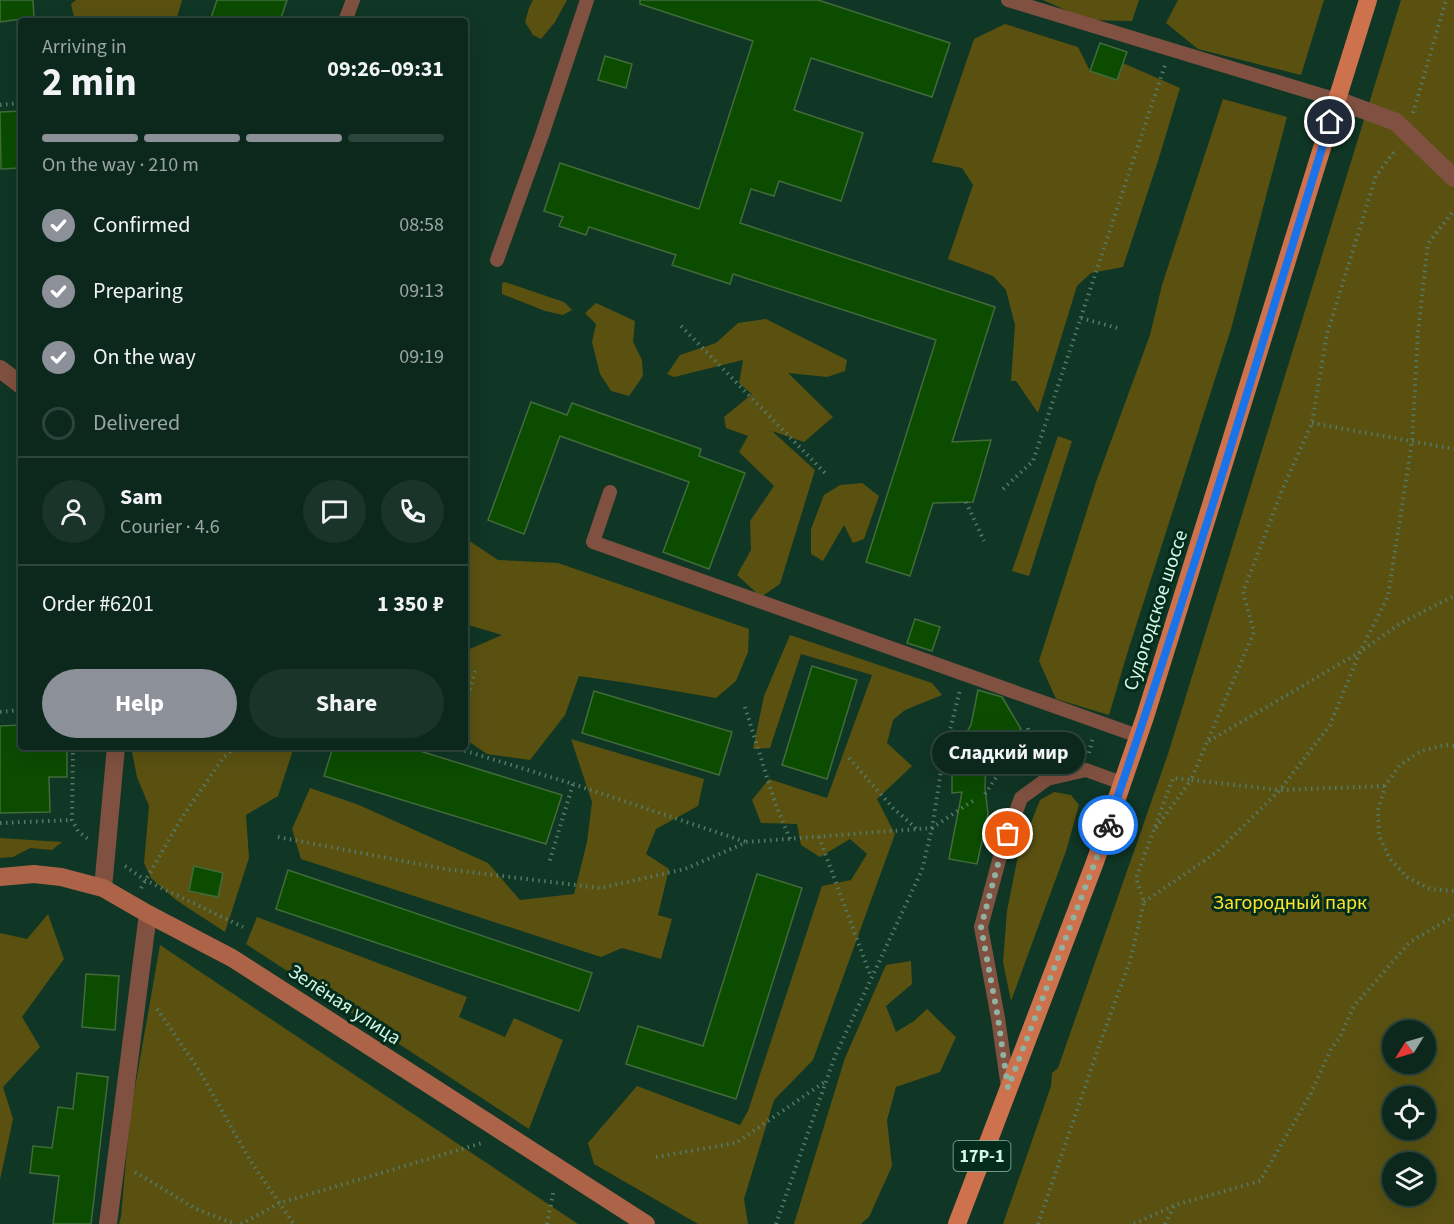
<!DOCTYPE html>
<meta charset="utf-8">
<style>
body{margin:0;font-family:"Source Sans 3",sans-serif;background:#1a3429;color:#f1f3f6;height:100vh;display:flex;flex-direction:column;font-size:22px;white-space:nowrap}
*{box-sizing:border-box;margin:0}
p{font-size:20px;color:#9aa6a3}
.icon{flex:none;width:33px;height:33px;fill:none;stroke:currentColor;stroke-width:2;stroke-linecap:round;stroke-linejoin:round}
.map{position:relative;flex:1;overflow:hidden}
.side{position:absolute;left:18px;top:18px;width:450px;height:732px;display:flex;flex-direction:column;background:#0c281c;border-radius:6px;box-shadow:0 6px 24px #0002,0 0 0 2px #2c443b}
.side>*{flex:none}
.needle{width:39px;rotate:233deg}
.fabs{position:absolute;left:1382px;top:1020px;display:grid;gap:12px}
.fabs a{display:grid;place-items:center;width:54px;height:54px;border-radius:50%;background:#0c281c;box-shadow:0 6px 24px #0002,0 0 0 2px #2c443b;font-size:30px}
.pin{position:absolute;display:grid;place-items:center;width:51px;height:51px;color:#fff;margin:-26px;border:3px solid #fff;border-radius:50%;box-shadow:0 2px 6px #0007}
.courier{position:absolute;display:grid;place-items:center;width:60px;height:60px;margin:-30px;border:4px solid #1a73e8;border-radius:50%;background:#fff;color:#222;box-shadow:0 2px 8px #0007}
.bubble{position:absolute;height:42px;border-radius:21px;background:#0c281c;box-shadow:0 6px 24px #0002,0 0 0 2px #2c443b;font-size:20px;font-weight:700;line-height:42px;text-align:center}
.overview em{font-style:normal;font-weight:700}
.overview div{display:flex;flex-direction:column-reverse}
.overview{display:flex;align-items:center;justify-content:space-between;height:102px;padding:0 24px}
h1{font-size:39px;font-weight:700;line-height:45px}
.bar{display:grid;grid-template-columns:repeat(4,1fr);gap:9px 6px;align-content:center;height:72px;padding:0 24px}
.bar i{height:8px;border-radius:4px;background:#2c443b}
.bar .current{background:#8c9099}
.bar p{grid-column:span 4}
.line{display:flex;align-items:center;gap:15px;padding:0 24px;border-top:2px solid #2c443b}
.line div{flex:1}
.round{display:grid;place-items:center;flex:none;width:63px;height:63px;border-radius:32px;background:#1a3429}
ol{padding:0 24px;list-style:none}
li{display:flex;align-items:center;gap:18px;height:66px}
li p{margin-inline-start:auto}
li .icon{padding:6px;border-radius:50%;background:#8c9099;color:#fff;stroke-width:4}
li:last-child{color:#9aa6a3}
li i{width:33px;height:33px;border:3px solid #2c443b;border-radius:50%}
.primary-button{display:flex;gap:12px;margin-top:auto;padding:12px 24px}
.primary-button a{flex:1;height:69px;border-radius:36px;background:#8c9099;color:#fff;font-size:24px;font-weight:700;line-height:69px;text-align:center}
.primary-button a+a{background:#1a3429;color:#f1f3f6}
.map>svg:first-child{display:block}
.green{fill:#5a5111;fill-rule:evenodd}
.building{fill:#0b4c00;stroke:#416c3a;stroke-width:1.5}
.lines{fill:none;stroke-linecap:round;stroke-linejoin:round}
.path{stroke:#547967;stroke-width:4;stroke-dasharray:1.5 4.5;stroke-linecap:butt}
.lane{stroke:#805140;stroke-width:14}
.street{stroke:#805140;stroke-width:18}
.secondary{stroke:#ac6348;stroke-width:18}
.primary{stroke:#ce714d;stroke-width:18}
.done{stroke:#8fb3a0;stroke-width:6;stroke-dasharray:0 10.8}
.route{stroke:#1a73e8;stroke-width:8}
.labels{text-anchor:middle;stroke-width:6;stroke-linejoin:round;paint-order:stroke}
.shield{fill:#042c1c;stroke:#95b9a7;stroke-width:1.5}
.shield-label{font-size:18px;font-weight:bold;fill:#d3f6e3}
.street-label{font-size:20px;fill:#d3f6e3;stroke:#042c1c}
.park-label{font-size:20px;fill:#fde52f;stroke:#042c1c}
</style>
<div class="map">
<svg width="1454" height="1224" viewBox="0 0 1454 1224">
<rect width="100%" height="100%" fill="#103625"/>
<path class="green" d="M76,0H182L176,21H75L71,4Z
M533,0H567L555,22L541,39L533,35L525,22L529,8Z
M1043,0H1139L1132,21L1088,20Z
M1178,0H1324L1301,75L1198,49L1166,23Z
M1401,0H1454V1224H1003L1051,1086L1052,1073L1058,1068L1168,754ZM1392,1030H1425V1064H1392ZM1392,1096H1425V1130H1392ZM1392,1162H1425V1196H1392Z
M1005,24L1078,47L1090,71L1117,80L1123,63L1180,88L1158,161L1123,267L1091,273L1077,286L1038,413L1016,381H1011L1015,325L1006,290L993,276L948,259L973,185L962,168L932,162L974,39Z
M1223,99L1287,117L1231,329L1127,654L1109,715L1056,699L1039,661L1096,482L1150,335L1162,285Z
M505,282L564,302L572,310L563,315L545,311L502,294V283Z
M596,303L635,321L633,342L642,360L643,376L629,396L611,391L600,374L592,342L596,324L585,313Z
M766,319L847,360L845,371L827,377L788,373L833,417L804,442L772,431L815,470L780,584L761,597L737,575L751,550L750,521L774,486L739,452L748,436L726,428L724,417L752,394L739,383L743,360L674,377L667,374L680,355L716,343L738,323Z
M1058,436L1072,441L1029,576L1012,571Z
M862,483L879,496L864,539L853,543L844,525L823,561L811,554V529L824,495L840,485Z
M465,538L498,560L558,563L749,629L748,652L736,681L716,698L628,683L579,676L565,715L530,760L487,754L465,739V651L502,635L465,624Z
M790,635L932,683L942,695L905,710L893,720L887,743L912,766L877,799L895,834L813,1060L774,1100L744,1199L748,1224H698L594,1164L588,1143L637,1086L740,1125L748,1111L822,886L851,880L867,854L850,839L820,857L801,845L797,824L761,823L752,800L769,779L827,798L872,675L801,654L770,748L753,749L764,696Z
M571,739L704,779L698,806L656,829L646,854L669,869L658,915L672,919L661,959L622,948L601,957L301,859L292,829L310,788L359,805L488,863L520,900L574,894L587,842L592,802Z
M131,747H294L278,796L246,815L249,858L225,932L176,900L151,878L144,863L149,806L137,777ZM194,866L223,873L217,897L189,891Z
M1054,792L1071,795L1079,805L1066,851L1011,1001L1003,962L1007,911L1018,856L1040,800Z
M0,839V838L62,842L52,850L30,848L13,857L0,858Z
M48,914L64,959L22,1017L40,1047L3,1087L13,1119L0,1180V933L27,939Z
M257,917L467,997L459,1017L505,1037L514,1018L563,1040L529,1129L246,944Z
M160,945L578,1224H119L121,1216L130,1116Z
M911,961L912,984L886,1006L896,1032L914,1021L927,1009L956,1037L940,1072L896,1087L887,1120L892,1166L869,1217L861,1224H794L845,1058L886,965Z"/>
<path class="building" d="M0,0H33L34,17L0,22Z
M217,0H287L280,21H210Z
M640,0H818L950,43L932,97L811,58L794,110L863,133L841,201L779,181L774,196L751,189L740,223L995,307L952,442L991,440L973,502L933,503L910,576L866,562L936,340L733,274L730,284L672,265L676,255L589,227L586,235L559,226L563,217L544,211L560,163L699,209L753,41L640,4Z
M1100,43L1127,52L1117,80L1090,71Z
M605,56L632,64L626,88L598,80Z
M21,111V168L1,169L0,112Z
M531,402L567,415L572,403L701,449L699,456L745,473L709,569L663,552L689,482L560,436L524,534L488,520Z
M915,619L940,627L932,651L907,643Z
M812,666L857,680L827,779L782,765Z
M978,690L1002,697L1021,729L1000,742L986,764L985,788L988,814L977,864L949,859L962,792L952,793V770L957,748L971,725Z
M594,691L732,732L719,775L582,733Z
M21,725V747H67V777H49L50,812L0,813V726Z
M333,747H407L562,795L546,844L324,776Z
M194,866L223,873L218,897L189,891Z
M288,870L592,973L579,1011L276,909Z
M757,874L802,888L736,1099L626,1064L638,1026L703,1046Z
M86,974L119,976L115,1030L82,1027Z
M77,1073L108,1077L91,1224H53L59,1176L30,1173L33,1146L52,1148L58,1107L73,1109Z"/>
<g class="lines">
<path class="path" d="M0,105L21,103
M1413,113L1446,0
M1081,318L1121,329
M681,326L826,474
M1312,423L1454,449
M1003,489L1033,461L1165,65
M966,502L984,541
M465,707L475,671
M745,707L775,803L790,839
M0,712L21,710
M1028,728L1032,745
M1209,741L1360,652L1388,596L1412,442L1418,332L1428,244L1454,210
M1454,746L1446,745L1421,751L1400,765L1385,786L1378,810L1379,836L1390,859L1407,877L1430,889L1454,891
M73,747L72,820L78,831L88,839
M453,747L573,784L549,863
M1089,753L1093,737
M849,758L893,808L918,830
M573,784L746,842
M985,794L1005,764L1032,745L1079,752
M0,823L72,820
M1156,828L1191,780L1280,790L1385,786
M278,837L445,869L600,888L685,869L747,842L932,828L974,800
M819,837L871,977
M125,866L145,880L243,927
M141,888L181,819L223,758L235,747
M1144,902L1217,852L1280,790L1330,725L1360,652L1401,623L1454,596
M157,1009L199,1070L251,1162L294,1224
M656,1157L736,1143L826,1081
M135,1172L196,1209L235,1224
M241,1224L280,1203L482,1143
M547,1224L554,1189
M776,1224L835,1056L922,870L932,828L943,758L960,690
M1038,1224L1100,1043L1130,961L1144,902L1136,878L1173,778L1191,780L1254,632L1243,592L1283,488L1312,423L1327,334L1376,176L1396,149
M1134,1224L1175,1205L1260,1181L1310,1095L1331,1049L1340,1037L1354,1006L1410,942L1454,916
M1165,1224L1174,1206"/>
<path class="lane" d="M1008,0L1337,100
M345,21L353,0
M497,260L542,135L587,0
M610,492L593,542L1138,736
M1008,1088L998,1018L981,927L1001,853L1021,798L1047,779L1086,770L1122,783"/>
<path class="street" d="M1337,100L1396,122L1454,178
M0,369L21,385
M103,888L116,747
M108,1224L148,914"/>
<path class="secondary" d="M0,877L34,874L61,877L103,888L148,914L232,958L646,1224"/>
<path class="primary" d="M957,1224L1095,862L1145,717L1368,0"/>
</g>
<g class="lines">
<path class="done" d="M1008,834L1001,853L981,927L998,1018L1008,1088L1095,862L1108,825"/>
<path class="route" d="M1108,825C1188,593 1258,357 1330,122"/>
</g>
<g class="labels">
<rect class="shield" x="953.5" y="1141" width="57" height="30" rx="4.5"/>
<g class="shield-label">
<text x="982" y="1162">17Р-1</text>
</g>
<g class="street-label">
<text transform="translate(1155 610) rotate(-72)" y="7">Судогодское шоссе</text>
<text transform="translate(345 1004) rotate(33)" y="7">Зелёная улица</text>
</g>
<g class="park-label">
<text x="1290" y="909">Загородный парк</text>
</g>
</g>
</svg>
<div class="fabs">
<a><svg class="needle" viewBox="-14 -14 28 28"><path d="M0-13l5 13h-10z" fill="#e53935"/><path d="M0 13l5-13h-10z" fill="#9aa6a3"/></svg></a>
<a><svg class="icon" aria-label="locate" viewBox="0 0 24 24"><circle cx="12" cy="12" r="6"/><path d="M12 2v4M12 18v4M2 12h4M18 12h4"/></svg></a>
<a><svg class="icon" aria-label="layers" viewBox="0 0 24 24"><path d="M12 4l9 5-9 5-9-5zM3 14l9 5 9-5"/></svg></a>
</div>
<div class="pin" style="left:1008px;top:834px;background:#ea580c"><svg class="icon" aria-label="bag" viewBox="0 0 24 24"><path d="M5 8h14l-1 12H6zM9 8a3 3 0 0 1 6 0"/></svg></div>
<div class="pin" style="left:1330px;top:122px;background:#1f2937"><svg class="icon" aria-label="home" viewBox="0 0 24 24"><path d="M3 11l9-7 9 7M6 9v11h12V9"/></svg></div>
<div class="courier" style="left:1108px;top:825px"><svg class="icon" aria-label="bike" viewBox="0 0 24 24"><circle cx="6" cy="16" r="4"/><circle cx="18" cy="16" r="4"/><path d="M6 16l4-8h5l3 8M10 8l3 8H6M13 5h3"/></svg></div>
<div class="bubble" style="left:932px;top:732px;width:153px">Сладкий мир</div>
<section class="side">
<div class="overview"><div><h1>2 min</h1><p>Arriving in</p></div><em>09:26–09:31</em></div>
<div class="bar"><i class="current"></i><i class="current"></i><i class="current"></i><i></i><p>On the way · 210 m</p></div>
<ol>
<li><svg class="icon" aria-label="check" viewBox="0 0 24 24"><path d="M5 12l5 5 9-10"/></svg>Confirmed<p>08:58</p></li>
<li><svg class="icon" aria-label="check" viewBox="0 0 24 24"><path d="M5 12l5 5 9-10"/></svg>Preparing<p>09:13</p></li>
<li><svg class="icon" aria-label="check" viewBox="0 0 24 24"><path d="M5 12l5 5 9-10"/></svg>On the way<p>09:19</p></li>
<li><i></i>Delivered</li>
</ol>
<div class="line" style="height:108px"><a class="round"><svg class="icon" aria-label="person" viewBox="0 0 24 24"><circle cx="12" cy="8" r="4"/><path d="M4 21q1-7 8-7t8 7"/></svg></a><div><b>Sam</b><p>Courier · 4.6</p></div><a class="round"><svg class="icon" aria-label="chat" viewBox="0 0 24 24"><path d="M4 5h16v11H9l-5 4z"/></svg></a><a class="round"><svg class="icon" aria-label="phone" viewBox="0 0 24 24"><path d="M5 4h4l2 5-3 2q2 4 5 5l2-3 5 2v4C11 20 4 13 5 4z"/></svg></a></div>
<div class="line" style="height:78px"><div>Order #6201</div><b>1 350 ₽</b></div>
<div class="primary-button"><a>Help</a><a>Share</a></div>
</section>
</div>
